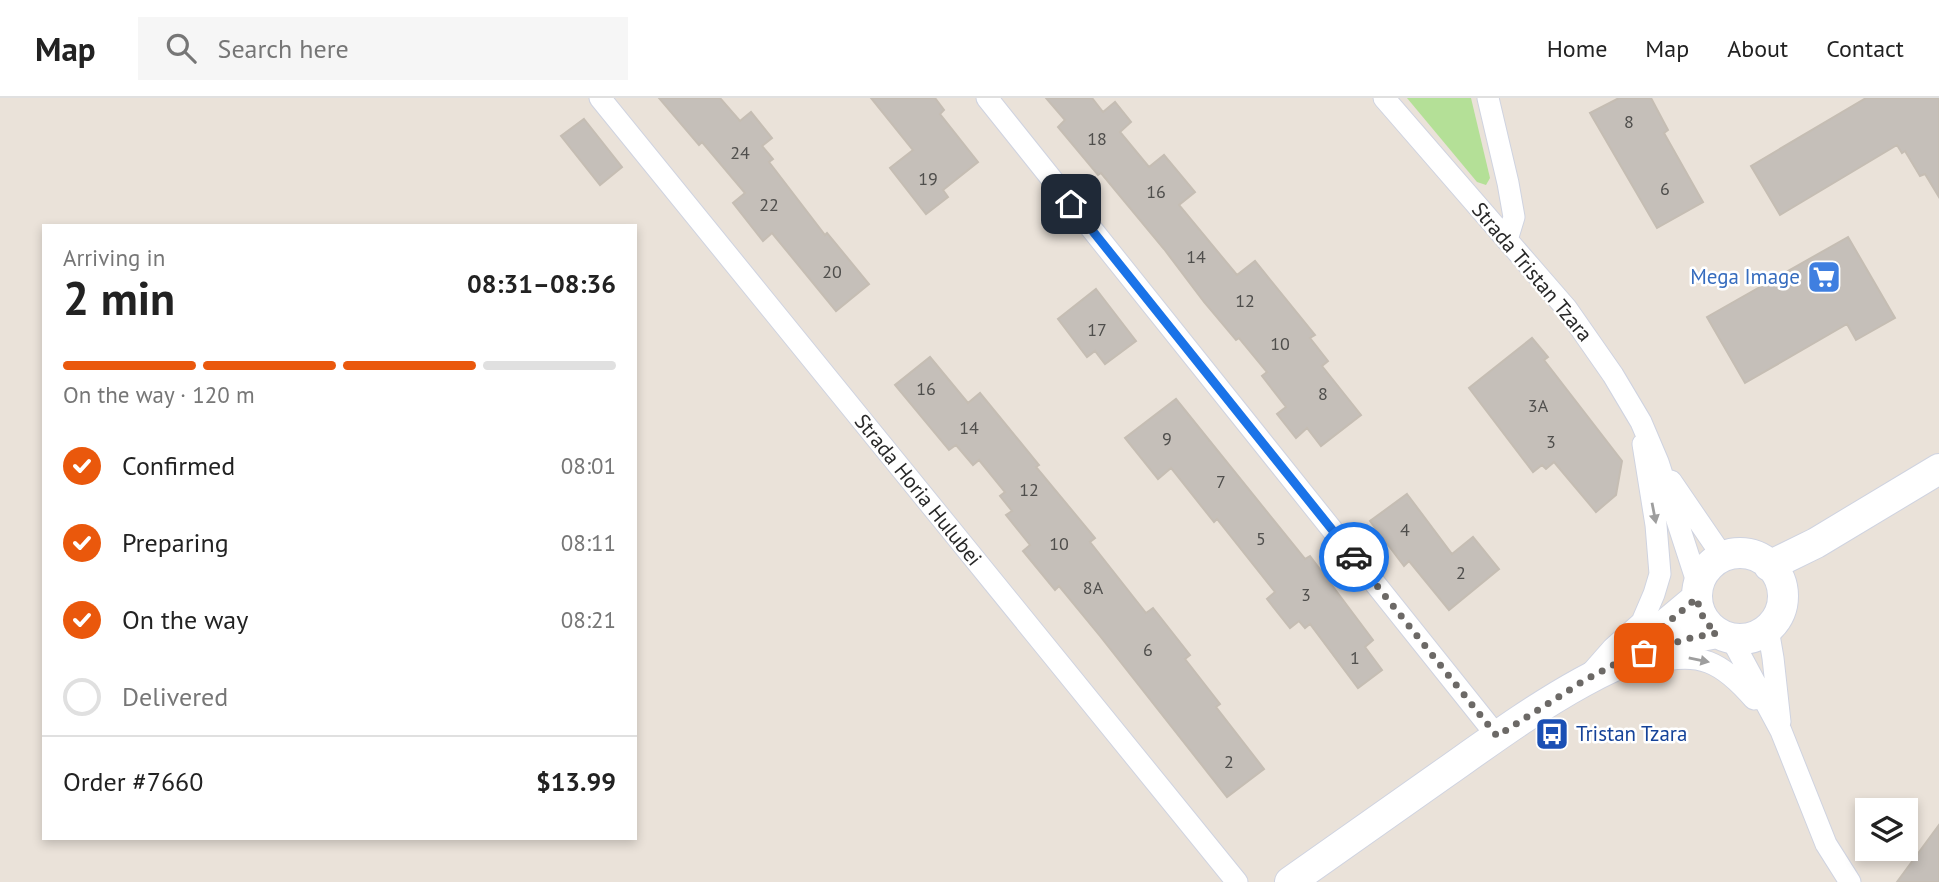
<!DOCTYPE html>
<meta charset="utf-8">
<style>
body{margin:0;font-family:"PT Sans",sans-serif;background:#f6f6f6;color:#222;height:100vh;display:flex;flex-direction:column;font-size:26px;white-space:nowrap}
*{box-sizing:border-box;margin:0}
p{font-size:23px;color:#767676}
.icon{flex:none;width:38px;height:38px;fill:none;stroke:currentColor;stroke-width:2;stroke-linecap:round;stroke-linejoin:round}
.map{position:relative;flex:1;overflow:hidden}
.sheet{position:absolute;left:42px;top:126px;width:595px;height:616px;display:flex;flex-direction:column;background:#fff;border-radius:0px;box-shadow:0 4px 10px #0003}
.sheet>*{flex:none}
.controls{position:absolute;left:1855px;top:700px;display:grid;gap:14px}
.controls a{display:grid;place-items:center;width:63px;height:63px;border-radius:0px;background:#fff;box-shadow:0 4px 10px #0003;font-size:35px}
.pin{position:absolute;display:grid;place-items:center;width:60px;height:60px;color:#fff;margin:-30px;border-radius:14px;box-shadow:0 4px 10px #0006}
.courier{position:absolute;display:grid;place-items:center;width:70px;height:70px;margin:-35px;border:5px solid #1a73e8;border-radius:50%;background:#fff;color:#222;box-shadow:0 2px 9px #0007}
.overview em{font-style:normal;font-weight:800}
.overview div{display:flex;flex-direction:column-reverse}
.overview{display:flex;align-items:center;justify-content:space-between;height:119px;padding:0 21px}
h1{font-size:46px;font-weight:800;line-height:52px}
.bar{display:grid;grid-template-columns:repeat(4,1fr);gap:10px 7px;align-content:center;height:84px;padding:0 21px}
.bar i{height:9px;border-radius:5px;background:#e0e0e0}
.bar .current{background:#ea580c}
.bar p{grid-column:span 4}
.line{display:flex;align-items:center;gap:18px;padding:0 21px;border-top:2px solid #e0e0e0}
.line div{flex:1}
ol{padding:0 21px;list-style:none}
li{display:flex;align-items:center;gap:21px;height:77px}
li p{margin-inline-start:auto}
li .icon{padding:7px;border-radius:50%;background:#ea580c;color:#fff;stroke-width:4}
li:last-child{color:#767676}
li i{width:38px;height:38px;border:4px solid #e0e0e0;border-radius:50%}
header{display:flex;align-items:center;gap:42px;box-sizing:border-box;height:98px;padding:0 35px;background:#fff;border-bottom:2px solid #e0e0e0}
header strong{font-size:33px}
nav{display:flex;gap:38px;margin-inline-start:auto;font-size:24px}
.search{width:490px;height:63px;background:#f6f6f6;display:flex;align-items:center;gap:18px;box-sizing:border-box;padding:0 24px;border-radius:0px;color:#767676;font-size:26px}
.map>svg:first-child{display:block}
.green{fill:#b4e097}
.building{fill:#c5bfb9;stroke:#c5bdb3;stroke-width:2}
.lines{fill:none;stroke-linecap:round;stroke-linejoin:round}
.street-casing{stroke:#cfd3e0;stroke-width:23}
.secondary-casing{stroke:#cfd3e0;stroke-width:32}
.street{stroke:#fff;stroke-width:21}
.secondary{stroke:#fff;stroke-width:30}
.oneway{fill:#9e9e9e}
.done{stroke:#6c6966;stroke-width:7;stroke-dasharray:0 12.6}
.route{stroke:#1a73e8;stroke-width:9}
.labels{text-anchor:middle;stroke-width:5;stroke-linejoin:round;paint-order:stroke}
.number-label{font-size:18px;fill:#4f4e4c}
.street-label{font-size:21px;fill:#282828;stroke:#fff}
.shop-label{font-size:21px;fill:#366cbe;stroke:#fff;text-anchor:end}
.transit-label{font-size:21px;fill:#164399;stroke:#fff;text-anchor:start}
</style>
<header>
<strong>Map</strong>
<div class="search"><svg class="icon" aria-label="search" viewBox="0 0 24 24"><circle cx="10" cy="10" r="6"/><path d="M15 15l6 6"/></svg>Search here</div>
<nav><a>Home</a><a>Map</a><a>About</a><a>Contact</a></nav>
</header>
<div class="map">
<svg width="1939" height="784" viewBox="0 0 1939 784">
<rect width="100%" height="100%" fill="#eae2d9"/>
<path class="green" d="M1407,0H1471L1490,80L1486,87L1477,84Z"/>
<path class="building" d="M659,0H720L740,23L751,14L772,40L762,48L773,61L769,64L825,137L827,135L869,186L836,213L772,135L763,143L733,105L745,95L702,44L699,47Z
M871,0H935L944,12L940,16L978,64L943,92L948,99L926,116L890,70L913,52Z
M1046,0H1092L1103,14L1115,4L1131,24L1120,34L1149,69L1164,57L1195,94L1179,107L1237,177L1255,163L1315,237L1310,240L1328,263L1322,268L1361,317L1321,348L1307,330L1296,340L1277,316L1286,309L1262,278L1267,274L1239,240L1236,242L1204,204L1164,151L1101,75L1098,77L1058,29L1065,22Z
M1619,0H1651L1668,32L1664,35L1703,104L1657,130L1590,15Z
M1866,0H1939V99L1925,76L1920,78L1905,53L1902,55L1897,47L1780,117L1751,68Z
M584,21L622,69L600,87L561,38Z
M1848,139L1895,220L1856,242L1847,226L1745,285L1707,219Z
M1096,191L1136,243L1105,266L1095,253L1087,259L1058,221Z
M1532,240L1548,259L1544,262L1622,363L1616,397L1596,414L1554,364L1546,371L1542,367L1533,374L1469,290Z
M930,259L968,305L980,295L1039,367L1036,369L1095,440L1090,444L1146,515L1153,510L1190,557L1185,561L1220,606L1216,609L1264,671L1227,699L1100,538L1059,488L1055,492L1023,453L1030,447L1006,417L1012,413L1000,398L1005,394L979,362L973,367L956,347L949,352L895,287Z
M1176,301L1305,461L1310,458L1373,542L1365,549L1382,572L1358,590L1310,526L1305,530L1299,523L1290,530L1267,501L1275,494L1217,421L1214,424L1171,370L1158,381L1125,340Z
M1407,396L1452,456L1473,439L1499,471L1449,512L1409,463L1404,468L1370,423Z
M1939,727V784H1897Z"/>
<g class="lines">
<defs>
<path id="street" d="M600,0L1237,784
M987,0L1497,638
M1384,0L1567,211L1613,277L1641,324L1658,364L1698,487
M1488,0L1508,85L1514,119L1507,142
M1671,383L1723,459
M1768,531L1773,560L1780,624
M1731,540L1781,633L1826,746L1850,784
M1651,566C1699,551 1723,565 1754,601
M1591,575L1613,550L1642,524L1654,496L1660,476L1656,427L1643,346"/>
<path id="secondary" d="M1697 498a43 43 0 1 1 86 0a43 43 0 1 1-86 0Z
M1769,468L1816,445L1939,371
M1636,551L1697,500
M1290,784C1342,747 1394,711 1446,674C1531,614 1612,553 1717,535"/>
</defs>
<use href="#street" class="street-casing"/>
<use href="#secondary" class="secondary-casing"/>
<use href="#street" class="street"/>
<use href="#secondary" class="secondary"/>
</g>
<defs><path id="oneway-solid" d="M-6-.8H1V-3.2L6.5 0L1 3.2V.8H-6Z" transform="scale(1.75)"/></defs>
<g class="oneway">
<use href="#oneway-solid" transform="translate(1654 415) rotate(79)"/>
<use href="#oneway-solid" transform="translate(1699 562) rotate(12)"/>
</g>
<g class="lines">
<path class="done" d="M1354,459L1497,638L1585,582L1623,562L1697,500C1700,516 1705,525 1717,535L1686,541L1644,555"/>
<path class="route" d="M1071,106L1354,459"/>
</g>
<defs>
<symbol id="supermarket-square" viewBox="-11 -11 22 22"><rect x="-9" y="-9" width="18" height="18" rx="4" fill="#3f7fe0" stroke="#fff"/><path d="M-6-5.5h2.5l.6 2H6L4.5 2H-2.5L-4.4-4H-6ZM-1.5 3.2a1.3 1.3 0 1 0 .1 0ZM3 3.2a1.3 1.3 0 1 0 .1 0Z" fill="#fff"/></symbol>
<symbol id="bus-square" viewBox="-11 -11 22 22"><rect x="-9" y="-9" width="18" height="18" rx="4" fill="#1a4fb4" stroke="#fff"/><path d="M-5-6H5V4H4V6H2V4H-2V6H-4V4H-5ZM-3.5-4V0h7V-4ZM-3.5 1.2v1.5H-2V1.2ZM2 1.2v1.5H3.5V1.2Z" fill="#fff"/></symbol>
</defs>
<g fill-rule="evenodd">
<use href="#supermarket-square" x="1805" y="160" width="38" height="38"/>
<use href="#bus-square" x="1533" y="617" width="38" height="38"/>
</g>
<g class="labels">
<g class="number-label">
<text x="1629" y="30">8</text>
<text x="1097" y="47">18</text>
<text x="740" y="61">24</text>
<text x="928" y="87">19</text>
<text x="1665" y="97">6</text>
<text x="1156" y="100">16</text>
<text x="769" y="113">22</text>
<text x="1196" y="165">14</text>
<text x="832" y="180">20</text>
<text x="1245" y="209">12</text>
<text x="1097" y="238">17</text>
<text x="1280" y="252">10</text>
<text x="926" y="297">16</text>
<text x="1323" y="302">8</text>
<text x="1538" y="314">3A</text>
<text x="969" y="336">14</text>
<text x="1167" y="347">9</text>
<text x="1551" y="350">3</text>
<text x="1221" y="390">7</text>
<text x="1029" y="398">12</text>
<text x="1405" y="438">4</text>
<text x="1261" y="447">5</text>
<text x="1059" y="452">10</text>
<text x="1461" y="481">2</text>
<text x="1093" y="496">8A</text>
<text x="1306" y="503">3</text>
<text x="1148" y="558">6</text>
<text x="1355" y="566">1</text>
<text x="1229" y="670">2</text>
</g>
<g class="street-label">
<text transform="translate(1532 174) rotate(50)" y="7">Strada Tristan Tzara</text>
<text transform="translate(918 392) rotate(51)" y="7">Strada Horia Hulubei</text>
</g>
<g class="shop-label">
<text x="1800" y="186">Mega Image</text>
</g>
<g class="transit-label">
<text x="1576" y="643">Tristan Tzara</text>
</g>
</g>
</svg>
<div class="controls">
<a><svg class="icon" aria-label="layers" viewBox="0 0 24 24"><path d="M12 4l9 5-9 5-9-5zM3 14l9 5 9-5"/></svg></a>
</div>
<div class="pin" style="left:1644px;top:555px;background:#ea580c"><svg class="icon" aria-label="bag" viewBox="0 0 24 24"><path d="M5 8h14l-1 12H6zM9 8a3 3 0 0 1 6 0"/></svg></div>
<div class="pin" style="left:1071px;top:106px;background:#1f2937"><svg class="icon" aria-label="home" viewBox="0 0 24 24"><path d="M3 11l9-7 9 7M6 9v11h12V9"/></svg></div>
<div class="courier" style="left:1354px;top:459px"><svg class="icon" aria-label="car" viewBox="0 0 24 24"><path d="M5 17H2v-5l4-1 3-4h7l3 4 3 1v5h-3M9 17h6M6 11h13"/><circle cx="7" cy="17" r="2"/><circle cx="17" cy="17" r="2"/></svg></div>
<section class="sheet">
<div class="overview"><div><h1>2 min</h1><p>Arriving in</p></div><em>08:31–08:36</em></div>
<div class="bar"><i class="current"></i><i class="current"></i><i class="current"></i><i></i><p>On the way · 120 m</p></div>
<ol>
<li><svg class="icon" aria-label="check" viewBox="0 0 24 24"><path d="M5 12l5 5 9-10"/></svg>Confirmed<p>08:01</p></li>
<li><svg class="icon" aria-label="check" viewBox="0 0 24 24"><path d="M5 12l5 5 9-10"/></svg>Preparing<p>08:11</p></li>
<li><svg class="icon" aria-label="check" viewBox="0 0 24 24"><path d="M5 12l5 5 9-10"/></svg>On the way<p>08:21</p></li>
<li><i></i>Delivered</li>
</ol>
<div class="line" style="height:91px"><div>Order #7660</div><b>$13.99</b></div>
</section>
</div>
